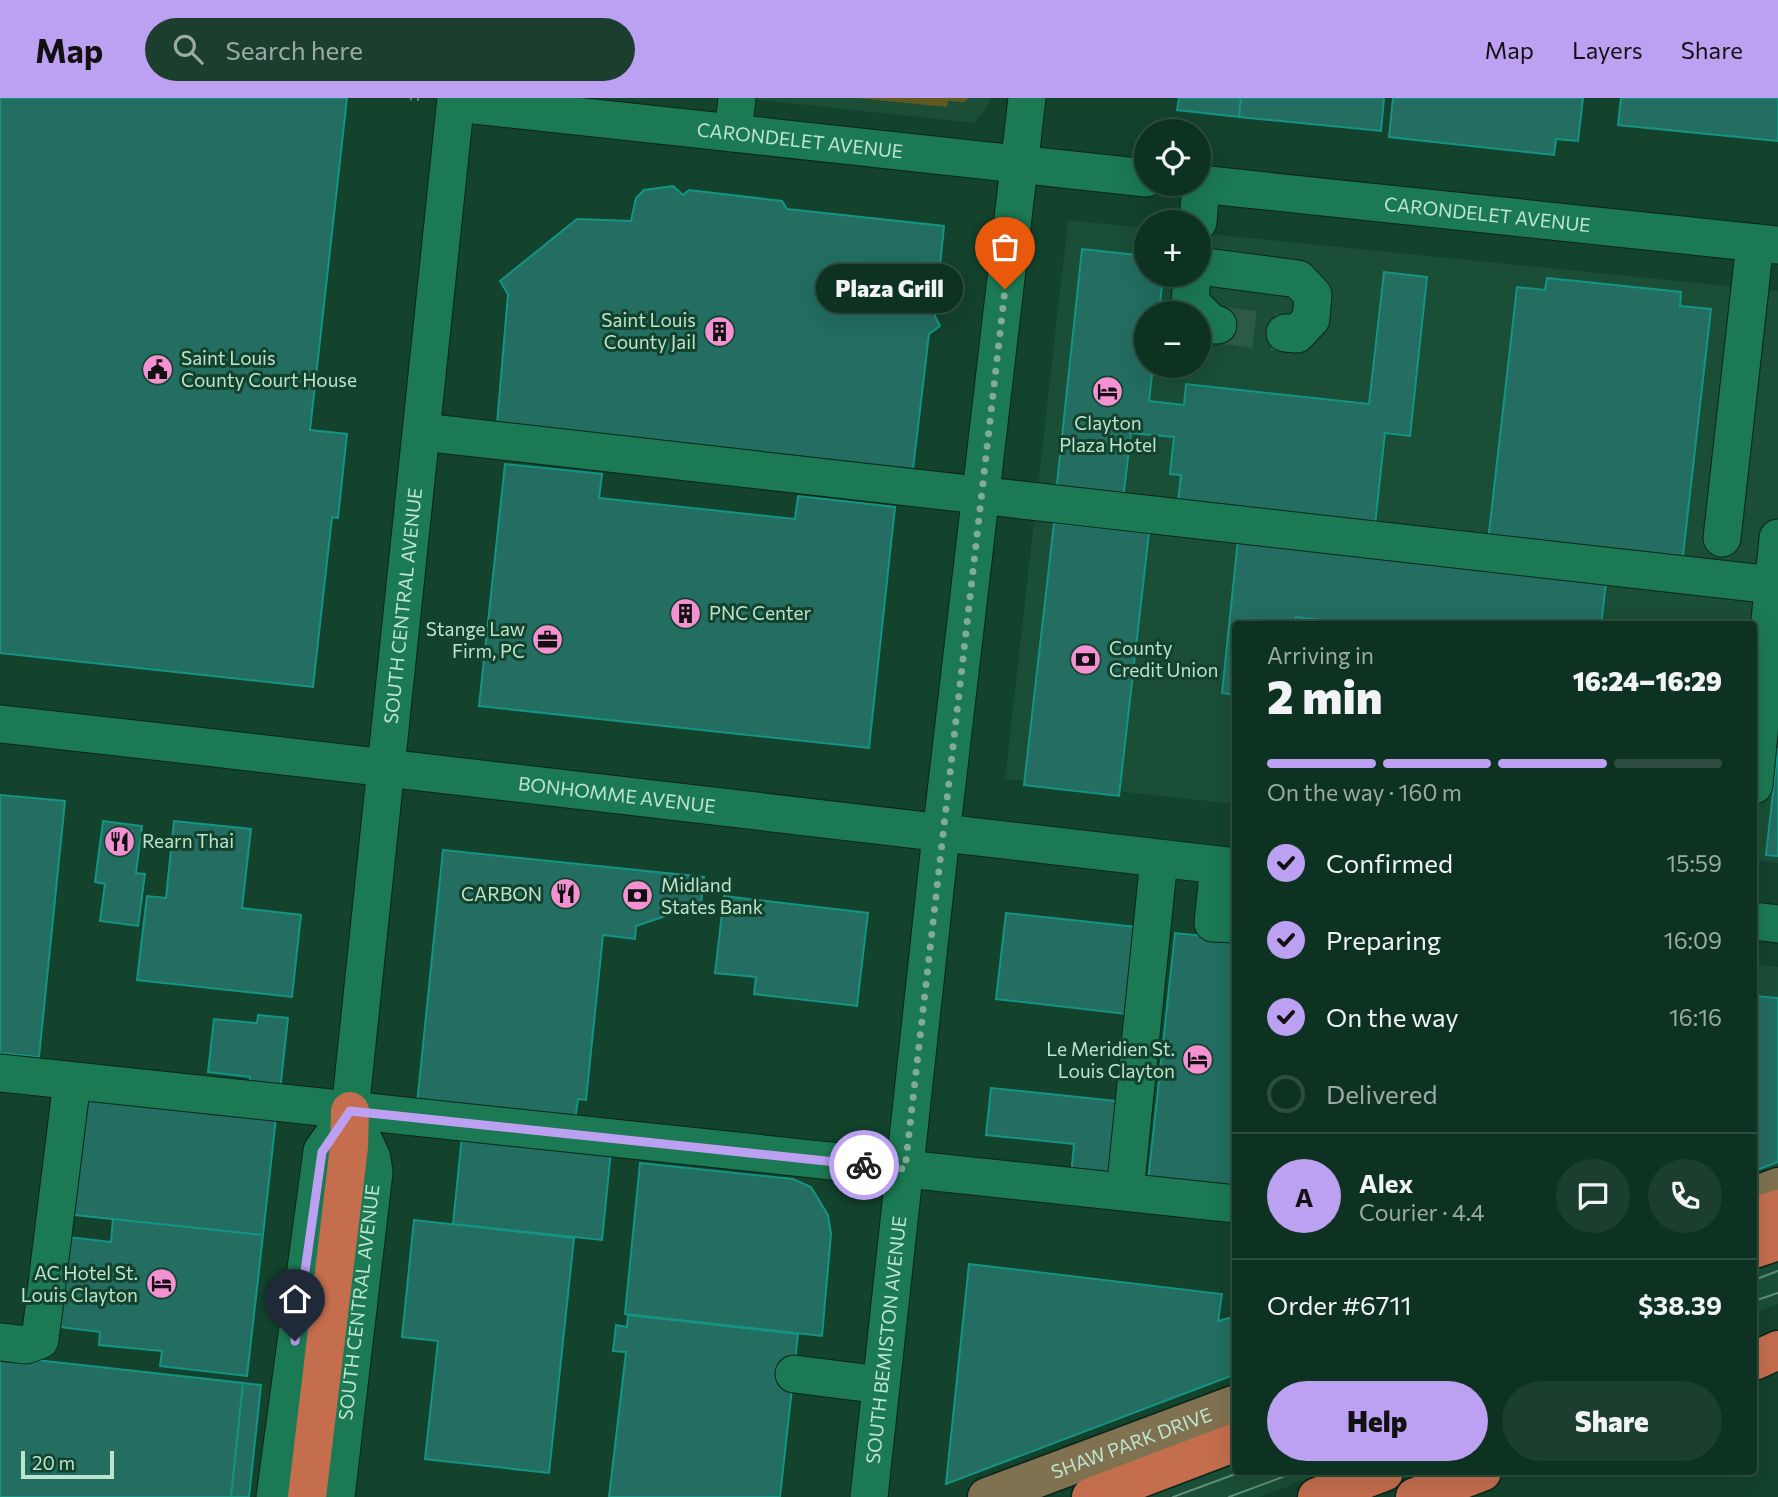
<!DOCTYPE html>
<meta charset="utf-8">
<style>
body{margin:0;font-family:Commissioner,sans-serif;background:#1c3e2f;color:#f1f3f6;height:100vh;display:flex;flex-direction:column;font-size:26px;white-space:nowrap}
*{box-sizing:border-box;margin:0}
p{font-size:23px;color:#9baaa5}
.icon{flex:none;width:38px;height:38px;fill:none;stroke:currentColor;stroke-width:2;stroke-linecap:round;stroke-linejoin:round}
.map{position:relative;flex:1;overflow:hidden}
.sheet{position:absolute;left:1232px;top:523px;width:525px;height:854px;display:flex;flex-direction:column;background:#0e3222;border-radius:7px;box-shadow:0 7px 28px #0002,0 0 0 2px #2e4d40}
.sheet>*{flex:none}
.tools{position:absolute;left:1134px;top:21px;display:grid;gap:14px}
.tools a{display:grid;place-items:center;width:77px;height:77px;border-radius:50%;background:#0e3222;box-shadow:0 7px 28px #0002,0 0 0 2px #2e4d40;font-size:35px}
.scale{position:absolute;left:21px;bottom:18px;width:93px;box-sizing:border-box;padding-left:7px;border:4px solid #bce4ce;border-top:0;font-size:19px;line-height:24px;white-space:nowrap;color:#bce4ce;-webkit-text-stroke:5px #13422d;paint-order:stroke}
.pin{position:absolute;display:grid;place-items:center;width:60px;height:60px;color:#fff;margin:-72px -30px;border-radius:50% 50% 50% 0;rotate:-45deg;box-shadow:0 0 7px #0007}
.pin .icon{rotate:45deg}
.courier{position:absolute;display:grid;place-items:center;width:70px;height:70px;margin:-35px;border:5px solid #bca0f2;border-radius:50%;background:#fff;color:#222;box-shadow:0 2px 9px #0007}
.bubble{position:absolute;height:49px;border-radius:24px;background:#0e3222;box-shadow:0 7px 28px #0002,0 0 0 2px #2e4d40;font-size:23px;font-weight:800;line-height:49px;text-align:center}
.head em{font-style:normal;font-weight:800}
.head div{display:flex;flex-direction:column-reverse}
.head{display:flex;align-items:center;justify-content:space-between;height:119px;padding:0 35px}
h1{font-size:46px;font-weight:800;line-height:52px}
.bar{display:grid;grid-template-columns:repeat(4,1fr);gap:10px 7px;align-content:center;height:84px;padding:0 35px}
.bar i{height:9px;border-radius:5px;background:#2e4d40}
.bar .current{background:#bca0f2}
.bar p{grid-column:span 4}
.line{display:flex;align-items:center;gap:18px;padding:0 35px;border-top:2px solid #2e4d40}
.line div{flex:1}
.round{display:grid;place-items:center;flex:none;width:74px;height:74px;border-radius:37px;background:#1c3e2f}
ol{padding:0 35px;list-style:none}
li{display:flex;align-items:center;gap:21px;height:77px}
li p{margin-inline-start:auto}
li .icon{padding:7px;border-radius:50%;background:#bca0f2;color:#111;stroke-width:4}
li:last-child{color:#9baaa5}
li i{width:38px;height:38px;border:4px solid #2e4d40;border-radius:50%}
.action{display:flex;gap:14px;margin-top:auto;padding:14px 35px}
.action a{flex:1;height:80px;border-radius:42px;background:#bca0f2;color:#111;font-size:28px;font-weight:800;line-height:80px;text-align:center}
.action a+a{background:#1c3e2f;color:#f1f3f6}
header{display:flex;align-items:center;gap:42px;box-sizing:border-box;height:98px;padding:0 35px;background:#bca0f2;color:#111}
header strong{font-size:33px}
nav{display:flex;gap:38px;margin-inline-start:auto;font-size:24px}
.search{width:490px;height:63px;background:#1c3e2f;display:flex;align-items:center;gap:18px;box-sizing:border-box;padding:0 24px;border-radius:38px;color:#9baaa5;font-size:26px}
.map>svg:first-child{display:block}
.built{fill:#1a4e37;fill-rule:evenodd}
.green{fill:#615921}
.building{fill:#236d61;stroke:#149584;stroke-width:2}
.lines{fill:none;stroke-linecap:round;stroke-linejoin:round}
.minor-tunnel{stroke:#2c5a45;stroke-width:37;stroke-dasharray:37 18;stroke-linecap:butt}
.minor-casing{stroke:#0a2519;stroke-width:39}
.major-casing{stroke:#0a2519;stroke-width:41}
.highway-casing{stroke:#0a2519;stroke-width:41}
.path{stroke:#5d8974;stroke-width:4.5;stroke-dasharray:2 5;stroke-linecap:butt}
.minor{stroke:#1b7953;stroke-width:37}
.major{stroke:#807250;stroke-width:38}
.highway{stroke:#c46e4e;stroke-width:38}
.tram{stroke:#638f7a;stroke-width:2}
.done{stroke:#81ab96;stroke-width:7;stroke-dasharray:0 12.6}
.route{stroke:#bca0f2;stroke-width:9}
.labels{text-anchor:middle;stroke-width:6;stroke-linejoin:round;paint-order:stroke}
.street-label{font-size:19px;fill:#bce4ce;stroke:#13422d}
.poi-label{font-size:19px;fill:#bce4ce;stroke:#13422d;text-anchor:end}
</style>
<header>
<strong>Map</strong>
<div class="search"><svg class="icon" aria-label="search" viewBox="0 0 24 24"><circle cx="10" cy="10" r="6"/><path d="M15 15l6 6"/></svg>Search here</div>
<nav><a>Map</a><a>Layers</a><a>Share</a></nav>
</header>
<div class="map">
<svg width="1778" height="1399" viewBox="0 0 1778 1399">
<rect width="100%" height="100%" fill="#13422d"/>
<path class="built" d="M740,0H990L989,6L974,25Z
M1068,122L1146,130V177H1199V135L1778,193V765L1754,762V527H1236L1235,706L1005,681ZM1146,215H1199V268H1146Z
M1754,866L1778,869V1075L1754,1085Z
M1778,1163V1206L1754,1215V1172Z
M1235,1364L1236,1374H1327L1259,1399H1143Z"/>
<path class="green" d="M857,0H969L964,4L948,3L947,9Z"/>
<path class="building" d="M0,0H347L310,332L347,336L338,420L332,419L313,589L0,555Z
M1179,0H1241L1239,19L1177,12Z
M1241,0H1384L1381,33L1239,19Z
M1393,0H1583L1578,43L1556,41L1554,57L1389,39Z
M1621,0H1778V43L1618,27Z
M673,88L683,97L689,92L782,103L787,111L944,128L935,218L940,228L929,236L913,371L497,326L508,196L500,183L577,121L631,123L636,100L644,92Z
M1082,151L1146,158V177H1163L1159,215H1146V268H1153L1149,303L1184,307L1186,286L1369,306L1384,174L1427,179L1410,338L1385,335L1375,427L1178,405L1181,377L1170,376L1174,339L1131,335L1123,402L1056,395Z
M1547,180L1681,194L1680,208L1711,211L1682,466L1488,443L1517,189L1545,192Z
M505,366L602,376L599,400L795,421L798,398L895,409L869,650L479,608Z
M1054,425L1149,435L1119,698L1024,687Z
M1238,442L1606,485L1601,527H1364L1296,519L1295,527H1236V597L1222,595Z
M1296,519L1364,527H1295Z
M1778,650V758L1766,757Z
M0,697L65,703L39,959L0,955Z
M103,723L142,728L136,775L145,776L138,828L100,823L105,786L95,784Z
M174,723L251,731L242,810L301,817L292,899L137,882L147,798L166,800Z
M443,752L704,779L701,806L636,828L635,841L603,837L586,1002L578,1001L575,1023L417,1006Z
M724,798L868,815L857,908L754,896L756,879L715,875Z
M1006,815L1145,830L1135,917L996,901Z
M1236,823V1092L1148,1083L1175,835L1234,841Z
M1754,898L1778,900V1064L1754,1073Z
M258,917L288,920L280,993L249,990L250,979L208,974L214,921L257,925Z
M991,990L1125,1004L1117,1083L1071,1078L1074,1046L986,1037Z
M79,999L276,1020L263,1137L66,1116Z
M462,1038L611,1053L602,1142L453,1126Z
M640,1065L793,1081L811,1089L828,1117L831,1136L822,1238L625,1216Z
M113,1121L263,1137L247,1278L160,1268L162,1253L99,1247L100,1234L59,1229L69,1139L111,1144Z
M414,1122L574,1140L549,1375L425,1361L438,1243L402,1239Z
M969,1166L1222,1196L1218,1223L1236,1218V1276L946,1386Z
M628,1217L798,1236L780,1399H609L626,1254L613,1253L616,1227L627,1229Z
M0,1258L243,1285L231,1399H0Z
M243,1285L261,1287L249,1399H231Z"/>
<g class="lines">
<path class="minor-tunnel" d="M1218,227L1285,235"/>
<defs>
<g id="minor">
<path id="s1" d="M456,5L1146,80"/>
<path d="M733,35L737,0"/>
<path id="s2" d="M1199,86L1778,147"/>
<path d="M1198,124L1201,86"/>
<path d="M1199,168L1298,181L1313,197L1311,221L1297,236L1285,235"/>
<path d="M1192,177L1190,204L1213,227H1218"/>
<path d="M422,334L1773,487"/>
<path d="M1722,440L1755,145"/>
<path id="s3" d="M0,626C412,671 823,722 1236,769"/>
<path d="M1754,687L1778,440"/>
<path d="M1219,767L1213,825L1235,826"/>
<path d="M1754,823L1778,826"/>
<path d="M0,975L1236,1106"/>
<path d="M1125,1094L1159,761"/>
<path d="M0,1244L26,1247L40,1242L72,983"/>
<path d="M794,1276L881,1287"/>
<path id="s4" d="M275,1399L322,1053L350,1013L456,0"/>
<path id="s5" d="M336,1399L374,1074L372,1060L350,1013"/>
<path id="s6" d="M869,1399L941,737L1027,0"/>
</g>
<g id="major">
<path d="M1754,1098L1778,1089"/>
<path id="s7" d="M987,1399L1236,1306"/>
</g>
<path id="highway" d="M1754,1119L1778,1111
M1754,1151L1778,1143
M1754,1263L1778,1252
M307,1399L349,1049L350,1013
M1091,1399L1236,1344
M1317,1399L1384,1374
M1415,1399L1482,1374"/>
</defs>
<use href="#minor" class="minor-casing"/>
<use href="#major" class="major-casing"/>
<use href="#highway" class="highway-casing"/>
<path class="path" d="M410,0L424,1"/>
<use href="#minor" class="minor"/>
<use href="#major" class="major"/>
<use href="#highway" class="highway"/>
<path class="tram" d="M1754,1182L1778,1173
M1754,1203L1778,1195
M1173,1399L1241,1374
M1229,1399L1296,1374"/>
</g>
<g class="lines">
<path class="done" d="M864,1067L905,1071L1005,191"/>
<path class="route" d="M295,1243L322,1054L350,1013L864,1067"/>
</g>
<defs>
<symbol id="building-disc" viewBox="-11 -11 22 22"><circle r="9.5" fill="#f491d3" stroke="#13422d"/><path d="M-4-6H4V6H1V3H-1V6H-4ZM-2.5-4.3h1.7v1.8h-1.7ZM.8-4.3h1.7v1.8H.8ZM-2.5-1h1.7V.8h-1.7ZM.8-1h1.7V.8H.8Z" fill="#111"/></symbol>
<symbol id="civic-disc" viewBox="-11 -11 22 22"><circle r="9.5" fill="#f491d3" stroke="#13422d"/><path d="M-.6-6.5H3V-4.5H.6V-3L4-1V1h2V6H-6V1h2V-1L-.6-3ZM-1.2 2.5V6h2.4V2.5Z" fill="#111"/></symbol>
<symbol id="hotel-disc" viewBox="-11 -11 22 22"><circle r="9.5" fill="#f491d3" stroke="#13422d"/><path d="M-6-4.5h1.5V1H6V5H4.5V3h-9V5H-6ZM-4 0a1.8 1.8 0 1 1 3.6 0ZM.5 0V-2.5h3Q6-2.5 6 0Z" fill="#111"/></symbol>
<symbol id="office-disc" viewBox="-11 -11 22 22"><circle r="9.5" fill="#f491d3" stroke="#13422d"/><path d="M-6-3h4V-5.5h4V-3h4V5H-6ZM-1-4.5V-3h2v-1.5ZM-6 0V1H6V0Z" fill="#111"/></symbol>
<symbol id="bank-disc" viewBox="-11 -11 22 22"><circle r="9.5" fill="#f491d3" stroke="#13422d"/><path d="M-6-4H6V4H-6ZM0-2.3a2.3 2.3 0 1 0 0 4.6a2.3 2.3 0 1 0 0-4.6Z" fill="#111"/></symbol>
<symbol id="restaurant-disc" viewBox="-11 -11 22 22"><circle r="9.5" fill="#f491d3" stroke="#13422d"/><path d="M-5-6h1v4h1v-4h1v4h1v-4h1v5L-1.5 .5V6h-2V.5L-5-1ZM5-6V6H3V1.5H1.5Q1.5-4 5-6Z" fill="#111"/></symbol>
</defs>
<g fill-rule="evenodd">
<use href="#building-disc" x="702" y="216" width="35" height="35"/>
<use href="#civic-disc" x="140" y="254" width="35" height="35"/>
<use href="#hotel-disc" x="1090" y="276" width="35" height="35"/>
<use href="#building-disc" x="668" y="498" width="35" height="35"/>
<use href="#office-disc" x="530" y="524" width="35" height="35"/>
<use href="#bank-disc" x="1068" y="544" width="35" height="35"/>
<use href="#restaurant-disc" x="102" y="726" width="35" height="35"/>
<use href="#restaurant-disc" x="548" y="778" width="35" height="35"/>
<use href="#bank-disc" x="620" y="780" width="35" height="35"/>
<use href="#hotel-disc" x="1180" y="944" width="35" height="35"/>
<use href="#hotel-disc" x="144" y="1168" width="35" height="35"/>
</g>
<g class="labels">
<g class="street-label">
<text dy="7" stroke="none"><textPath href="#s1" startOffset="346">CARONDELET AVENUE</textPath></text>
<text dy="7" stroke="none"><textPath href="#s2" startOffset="290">CARONDELET AVENUE</textPath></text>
<text dy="7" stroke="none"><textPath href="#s4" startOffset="906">SOUTH CENTRAL AVENUE</textPath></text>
<text dy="7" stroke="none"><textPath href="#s3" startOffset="621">BONHOMME AVENUE</textPath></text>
<text dy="7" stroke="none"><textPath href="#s5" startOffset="196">SOUTH CENTRAL AVENUE</textPath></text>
<text dy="7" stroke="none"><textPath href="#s6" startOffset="158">SOUTH BEMISTON AVENUE</textPath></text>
<text dy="7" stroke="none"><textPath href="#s7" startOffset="154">SHAW PARK DRIVE</textPath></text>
</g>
<g class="poi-label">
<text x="696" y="229">Saint Louis<tspan x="696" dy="22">County Jail</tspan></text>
<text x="181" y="267" text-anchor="start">Saint Louis<tspan x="181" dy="22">County Court House</tspan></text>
<text x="1108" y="332" text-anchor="middle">Clayton<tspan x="1108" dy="22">Plaza Hotel</tspan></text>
<text x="709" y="522" text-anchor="start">PNC Center</text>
<text x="525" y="538">Stange Law<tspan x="525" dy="22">Firm, PC</tspan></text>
<text x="1109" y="557" text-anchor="start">County<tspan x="1109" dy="22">Credit Union</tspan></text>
<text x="142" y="750" text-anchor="start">Rearn Thai</text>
<text x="661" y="794" text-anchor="start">Midland<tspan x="661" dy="22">States Bank</tspan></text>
<text x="542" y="803">CARBON</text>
<text x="1175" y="958">Le Meridien St.<tspan x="1175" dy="22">Louis Clayton</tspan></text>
<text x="138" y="1182">AC Hotel St.<tspan x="138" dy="22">Louis Clayton</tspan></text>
</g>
</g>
</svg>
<div class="tools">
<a><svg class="icon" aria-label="locate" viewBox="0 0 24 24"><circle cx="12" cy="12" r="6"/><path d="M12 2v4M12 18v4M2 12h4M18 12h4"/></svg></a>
<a>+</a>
<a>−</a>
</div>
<div class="scale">20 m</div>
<div class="pin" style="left:1005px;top:191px;background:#ea580c"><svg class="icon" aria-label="bag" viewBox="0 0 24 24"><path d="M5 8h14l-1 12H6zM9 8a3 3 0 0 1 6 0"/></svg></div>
<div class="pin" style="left:295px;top:1243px;background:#1f2937"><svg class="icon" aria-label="home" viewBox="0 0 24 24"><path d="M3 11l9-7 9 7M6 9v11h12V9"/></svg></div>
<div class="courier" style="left:864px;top:1067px"><svg class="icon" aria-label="bike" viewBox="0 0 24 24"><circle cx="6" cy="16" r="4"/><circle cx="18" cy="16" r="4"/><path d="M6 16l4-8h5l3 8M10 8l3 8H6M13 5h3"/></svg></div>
<div class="bubble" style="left:816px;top:166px;width:147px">Plaza Grill</div>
<section class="sheet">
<div class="head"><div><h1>2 min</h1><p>Arriving in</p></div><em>16:24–16:29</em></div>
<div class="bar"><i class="current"></i><i class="current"></i><i class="current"></i><i></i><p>On the way · 160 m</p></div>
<ol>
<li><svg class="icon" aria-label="check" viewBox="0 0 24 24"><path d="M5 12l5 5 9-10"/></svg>Confirmed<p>15:59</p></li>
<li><svg class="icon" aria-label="check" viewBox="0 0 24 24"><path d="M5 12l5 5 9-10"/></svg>Preparing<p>16:09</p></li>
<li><svg class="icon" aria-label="check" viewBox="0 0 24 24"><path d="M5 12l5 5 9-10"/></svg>On the way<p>16:16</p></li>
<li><i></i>Delivered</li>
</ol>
<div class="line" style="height:126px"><b class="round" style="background:#bca0f2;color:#111">A</b><div><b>Alex</b><p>Courier · 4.4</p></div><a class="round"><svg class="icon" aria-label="chat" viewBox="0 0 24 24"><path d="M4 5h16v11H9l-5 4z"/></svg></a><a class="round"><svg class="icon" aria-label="phone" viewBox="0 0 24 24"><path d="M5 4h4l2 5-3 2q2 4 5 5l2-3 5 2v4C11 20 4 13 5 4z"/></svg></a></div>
<div class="line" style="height:91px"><div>Order #6711</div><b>$38.39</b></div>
<div class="action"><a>Help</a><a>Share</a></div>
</section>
</div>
